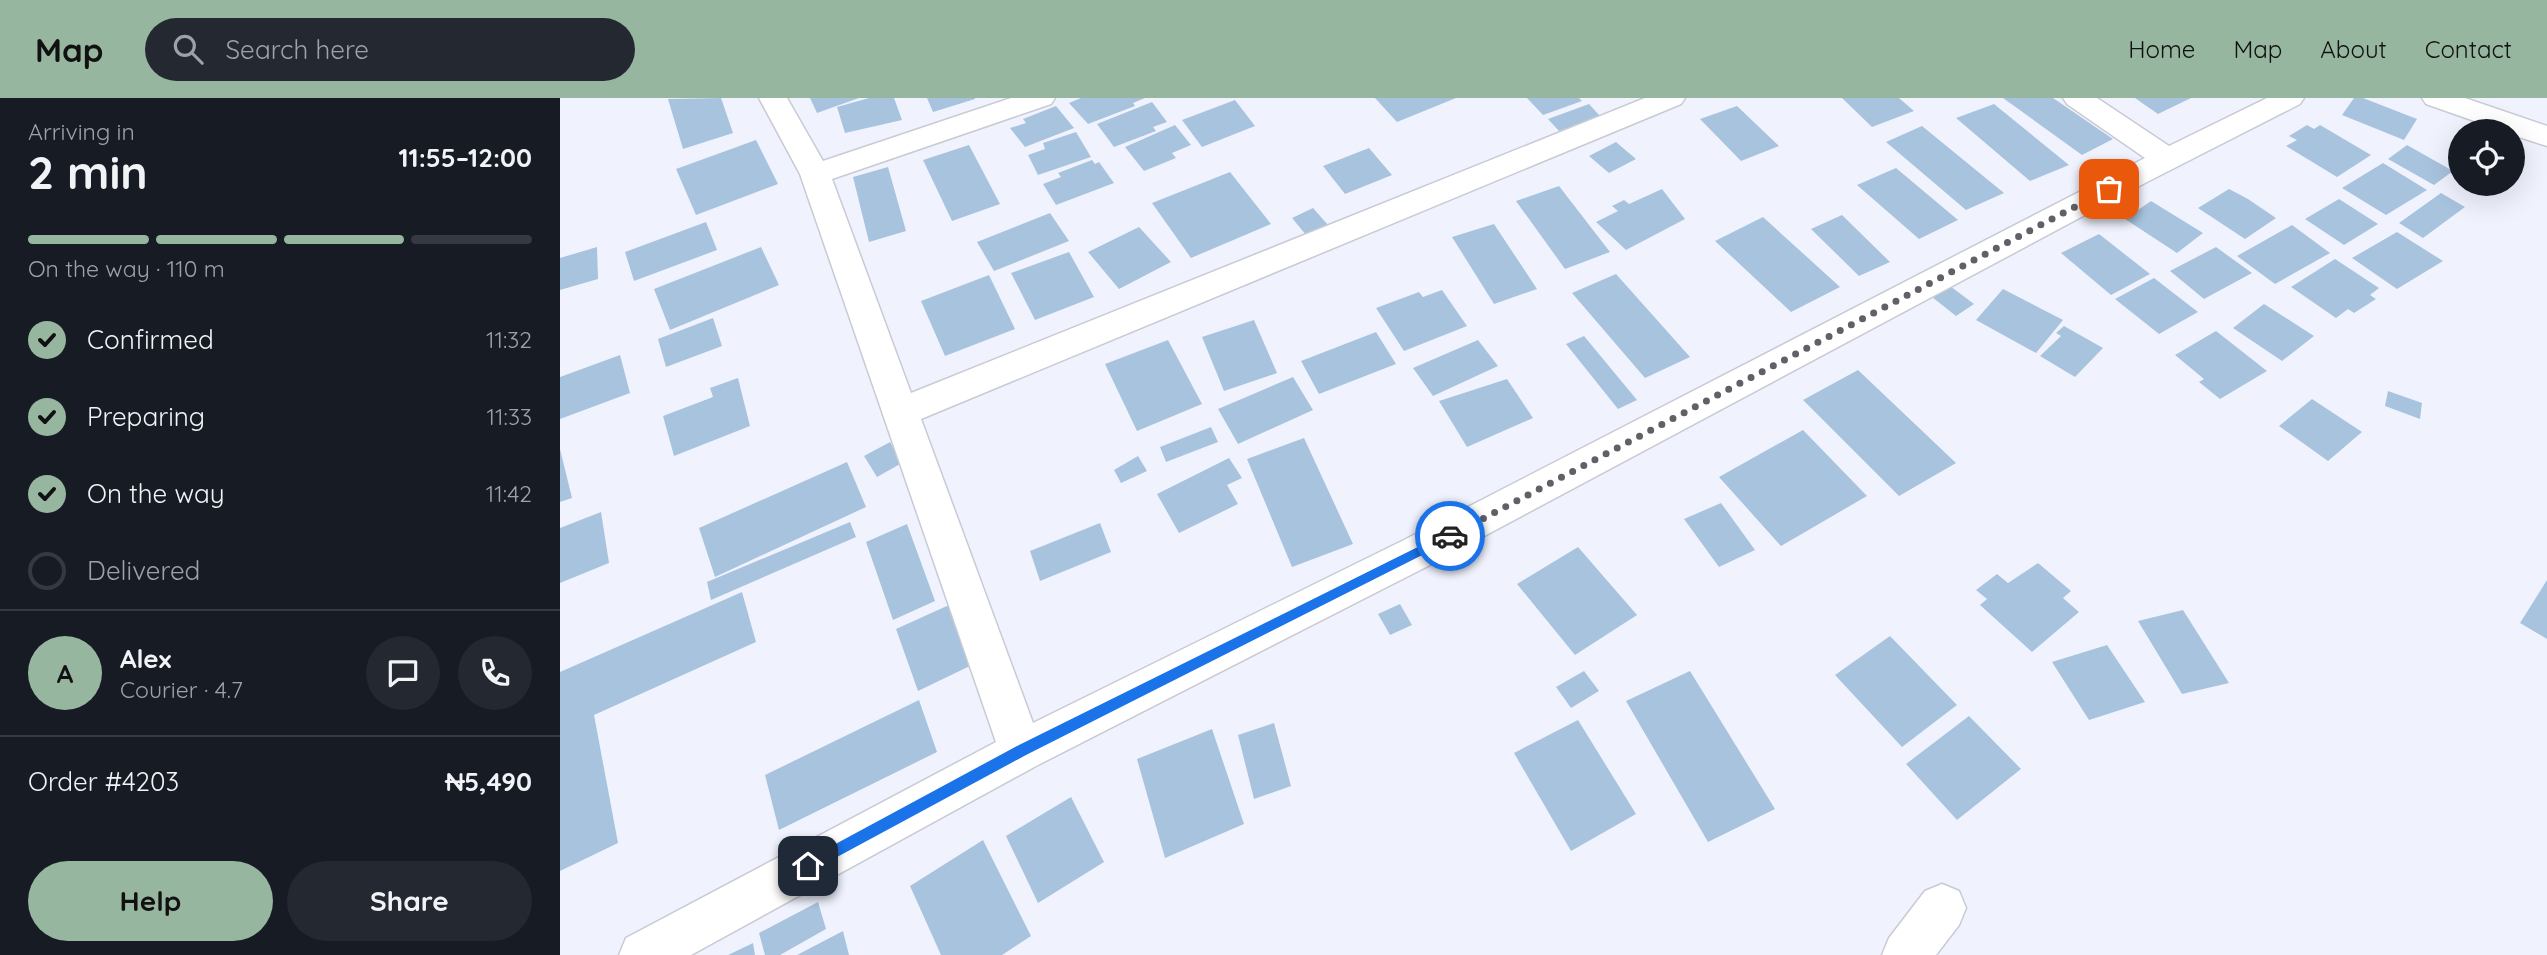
<!DOCTYPE html>
<meta charset="utf-8">
<style>
body{margin:0;font-family:Quicksand,sans-serif;background:#242831;color:#f1f3f6;height:100vh;display:flex;flex-direction:column;font-size:26px;white-space:nowrap}
*{box-sizing:border-box;margin:0}
p{font-size:23px;color:#9ea1a6}
.icon{flex:none;width:38px;height:38px;fill:none;stroke:currentColor;stroke-width:2;stroke-linecap:round;stroke-linejoin:round}
.map{position:relative;flex:1;overflow:hidden}
.drawer{display:flex;flex-direction:column;background:#171b24;width:560px}
.drawer>*{flex:none}
.controls{position:absolute;left:1888px;top:21px;display:grid;gap:14px}
.controls a{display:grid;place-items:center;width:77px;height:77px;border-radius:50%;background:#171b24;box-shadow:0 7px 28px #0002;font-size:35px}
.pin{position:absolute;display:grid;place-items:center;width:60px;height:60px;color:#fff;margin:-30px;border-radius:14px;box-shadow:0 4px 10px #0006}
.courier{position:absolute;display:grid;place-items:center;width:70px;height:70px;margin:-35px;border:5px solid #1a73e8;border-radius:50%;background:#fff;color:#222;box-shadow:0 2px 9px #0007}
.overview em{font-style:normal;font-weight:700}
.overview div{display:flex;flex-direction:column-reverse}
.overview{display:flex;align-items:center;justify-content:space-between;height:119px;padding:0 28px}
h1{font-size:46px;font-weight:700;line-height:52px}
.bar{display:grid;grid-template-columns:repeat(4,1fr);gap:10px 7px;align-content:center;height:84px;padding:0 28px}
.bar i{height:9px;border-radius:5px;background:#363941}
.bar .active{background:#96b6a0}
.bar p{grid-column:span 4}
.line{display:flex;align-items:center;gap:18px;padding:0 28px;border-top:2px solid #363941}
.line div{flex:1}
.round{display:grid;place-items:center;flex:none;width:74px;height:74px;border-radius:37px;background:#242831}
ol{padding:0 28px;list-style:none}
li{display:flex;align-items:center;gap:21px;height:77px}
li p{margin-inline-start:auto}
li .icon{padding:7px;border-radius:50%;background:#96b6a0;color:#111;stroke-width:4}
li:last-child{color:#9ea1a6}
li i{width:38px;height:38px;border:4px solid #363941;border-radius:50%}
.button{display:flex;gap:14px;margin-top:auto;padding:14px 28px}
.button a{flex:1;height:80px;border-radius:42px;background:#96b6a0;color:#111;font-size:28px;font-weight:700;line-height:80px;text-align:center}
.button a+a{background:#242831;color:#f1f3f6}
header{display:flex;align-items:center;gap:42px;box-sizing:border-box;height:98px;padding:0 35px;background:#96b6a0;color:#111}
header strong{font-size:33px}
nav{display:flex;gap:38px;margin-inline-start:auto;font-size:24px}
.search{width:490px;height:63px;background:#242831;display:flex;align-items:center;gap:18px;box-sizing:border-box;padding:0 24px;border-radius:38px;color:#9ea1a6;font-size:26px}
main{display:flex;flex:1;min-height:0}
.map>svg:first-child{display:block}
.building{fill:#a8c3de}
.lines{fill:none;stroke-linecap:round;stroke-linejoin:round}
.minor-casing{stroke:#c8cad4;stroke-width:3}
.minor{fill:#fff;fill-rule:evenodd}
.route{fill:#1a73e8}
.done{stroke:#606167;stroke-width:7;stroke-dasharray:0 12.6}
</style>
<header>
<strong>Map</strong>
<div class="search"><svg class="icon" aria-label="search" viewBox="0 0 24 24"><circle cx="10" cy="10" r="6"/><path d="M15 15l6 6"/></svg>Search here</div>
<nav><a>Home</a><a>Map</a><a>About</a><a>Contact</a></nav>
</header>
<main>
<section class="drawer">
<div class="overview"><div><h1>2 min</h1><p>Arriving in</p></div><em>11:55–12:00</em></div>
<div class="bar"><i class="active"></i><i class="active"></i><i class="active"></i><i></i><p>On the way · 110 m</p></div>
<ol>
<li><svg class="icon" aria-label="check" viewBox="0 0 24 24"><path d="M5 12l5 5 9-10"/></svg>Confirmed<p>11:32</p></li>
<li><svg class="icon" aria-label="check" viewBox="0 0 24 24"><path d="M5 12l5 5 9-10"/></svg>Preparing<p>11:33</p></li>
<li><svg class="icon" aria-label="check" viewBox="0 0 24 24"><path d="M5 12l5 5 9-10"/></svg>On the way<p>11:42</p></li>
<li><i></i>Delivered</li>
</ol>
<div class="line" style="height:126px"><b class="round" style="background:#96b6a0;color:#111">A</b><div><b>Alex</b><p>Courier · 4.7</p></div><a class="round"><svg class="icon" aria-label="chat" viewBox="0 0 24 24"><path d="M4 5h16v11H9l-5 4z"/></svg></a><a class="round"><svg class="icon" aria-label="phone" viewBox="0 0 24 24"><path d="M5 4h4l2 5-3 2q2 4 5 5l2-3 5 2v4C11 20 4 13 5 4z"/></svg></a></div>
<div class="line" style="height:91px"><div>Order #4203</div><b>₦5,490</b></div>
<div class="button"><a>Help</a><a>Share</a></div>
</section>
<div class="map">
<svg width="1987" height="857" viewBox="0 0 1987 857">
<rect width="100%" height="100%" fill="#f0f3fe"/>
<path class="building" d="M161,0L173,35L123,51L108,1Z
M250,0H299L257,15Z
M309,0H334L342,22L285,35L277,9Z
M367,0H415V1L373,14Z
M521,0H585L573,5L575,8L528,26L509,5Z
M815,0H896L837,24Z
M967,0H1019L1022,3L983,17Z
M1282,0H1339L1354,13L1312,29Z
M1443,0H1493L1553,41L1522,57Z
M1575,0H1631L1598,16Z
M1794,0H1803L1857,21L1844,42L1782,17Z
M675,2L695,28L642,49L622,22Z
M592,4L607,24L593,29L596,33L554,49L537,26Z
M1029,6L1040,18L999,33L988,21Z
M1434,6L1509,67L1470,83L1396,20Z
M496,8L514,30L465,49L450,30L466,25L463,21Z
M1177,8L1219,48L1181,63L1140,21Z
M615,27L631,47L612,55L616,60L584,73L565,49Z
M1747,27L1754,31L1760,27L1811,57L1777,79L1726,48L1737,42L1729,38Z
M1362,28L1444,95L1406,112L1326,44Z
M516,34L531,59L478,77L468,57L485,51L483,45Z
M196,42L218,86L136,117L116,71Z
M1056,44L1076,61L1049,75L1029,58Z
M409,47L440,106L392,123L363,62Z
M1847,47L1893,73L1874,87L1828,61Z
M809,50L832,77L785,96L763,68Z
M532,62L535,66L539,64L554,85L496,107L483,86L501,79L498,75Z
M1823,65L1867,92L1826,117L1782,90Z
M328,69L346,133L309,144L293,79Z
M1336,70L1398,122L1359,141L1297,87Z
M670,74L711,126L631,160L592,105Z
M999,88L1050,154L1005,171L956,103Z
M1102,91L1125,121L1066,152L1036,124L1058,113L1052,108L1064,102L1069,106Z
M1669,91L1688,101L1716,120L1685,141L1638,110Z
M1881,95L1905,109L1863,140L1839,125Z
M1779,101L1818,126L1784,147L1745,121Z
M1591,103L1643,135L1617,155L1565,121Z
M753,110L768,127L746,137L732,120Z
M490,115L509,143L434,173L417,144Z
M1282,117L1330,164L1299,178L1251,131Z
M1203,119L1280,189L1231,214L1155,143Z
M146,124L157,152L74,183L65,154Z
M934,126L977,191L934,206L892,139Z
M1732,127L1770,155L1715,186L1677,158Z
M579,129L611,164L559,191L528,154Z
M1837,134L1883,163L1837,191L1792,160Z
M1539,136L1590,176L1551,197L1501,155Z
M37,149L38,181L0,192V160Z
M201,149L219,187L110,232L94,191Z
M1656,149L1692,175L1644,201L1610,173Z
M509,154L534,199L475,222L451,175Z
M1775,161L1819,190L1810,197L1816,201L1794,215L1788,211L1776,220L1731,189Z
M1056,176L1130,259L1085,280L1012,195Z
M429,177L455,231L385,258L361,203Z
M1594,180L1638,214L1599,236L1555,201Z
M1390,188L1414,206L1396,218L1372,199Z
M1443,191L1503,222L1476,255L1416,222Z
M882,192L907,228L844,253L816,210L859,194L863,199Z
M1704,206L1754,238L1722,263L1673,230Z
M153,220L162,248L106,269L98,241Z
M694,222L717,275L664,293L642,239Z
M1504,228L1543,250L1515,279L1480,258L1501,238L1496,235Z
M1656,233L1707,273L1660,301L1639,284L1644,281L1615,257Z
M816,234L836,266L759,296L741,263Z
M1024,238L1077,302L1058,311L1006,246Z
M608,242L642,306L577,333L545,266Z
M918,242L938,268L873,298L853,270Z
M60,257L70,295L0,321V279Z
M1298,272L1396,365L1339,398L1243,302Z
M733,279L753,312L678,346L658,311Z
M178,280L190,328L114,358L103,318L153,299L150,290Z
M947,281L973,320L907,349L879,303Z
M1828,293L1862,305L1860,321L1825,308Z
M1752,301L1802,334L1768,363L1719,328Z
M651,329L658,344L606,364L600,349Z
M1243,332L1307,398L1221,448L1159,379Z
M744,340L793,446L732,469L687,361Z
M330,344L342,365L317,379L304,358Z
M0,351L12,400L0,404Z
M578,358L587,373L561,385L554,372Z
M669,360L682,380L667,387L678,406L619,435L597,396Z
M287,364L306,409L155,479L139,430Z
M1161,405L1195,452L1159,469L1124,421Z
M41,414L49,465L0,485V430Z
M290,424L296,439L151,502L147,484Z
M540,425L551,454L480,483L470,453Z
M347,426L375,503L333,522L306,444Z
M1018,449L1077,517L1015,557L957,486Z
M1478,465L1511,493L1503,500L1519,514L1472,554L1420,507L1427,501L1416,492L1437,476L1448,485Z
M1987,482V541L1960,525Z
M182,494L196,544L34,617L58,745L0,773V574Z
M840,506L852,527L830,537L818,516Z
M389,507L412,567L358,593L336,531Z
M1623,512L1669,585L1622,596L1578,523Z
M1330,538L1397,607L1342,649L1275,577Z
M1547,547L1585,604L1529,622L1492,564Z
M1024,573L1039,593L1011,610L996,589Z
M1130,573L1215,711L1148,744L1066,603Z
M359,602L377,654L219,732L205,677Z
M1409,618L1461,671L1397,722L1346,666Z
M1018,622L1076,716L1011,753L954,655Z
M714,625L731,688L694,701L678,637Z
M652,631L684,726L605,760L577,661Z
M511,699L544,764L478,805L446,738Z
M423,742L471,838L442,857H381L350,788Z
M258,804L266,831L220,857H205L199,835Z
M283,833L289,857H237Z
M193,845L195,857H168Z"/>
<g class="lines">
<defs>
<path id="minor" d="M199,0H227L263,63L451,0H495L491,6L272,81L351,295L1085,0H1125L1121,6L361,321L473,625L842,443L1585,60L1507,6L1503,0H1537L1609,48L1707,0H1744L1740,6L1585,85L870,467L476,668L131,857H59L66,840L436,644L240,76Z
M1862,0H1905L1987,28V48L1953,37V33H1943L1866,6Z
M1382,786L1399,793L1406,810L1399,827L1376,857H1322L1329,840L1365,793Z"/>
</defs>
<use href="#minor" class="minor-casing"/>
<use href="#minor" class="minor"/>
</g>
<path class="route" d="M890,433L894,434V441L466,657L253,772H244V763L457,648Z"/>
<g class="lines">
<path class="done" d="M890,438L1549,91"/>
</g>
</svg>
<div class="controls">
<a><svg class="icon" aria-label="locate" viewBox="0 0 24 24"><circle cx="12" cy="12" r="6"/><path d="M12 2v4M12 18v4M2 12h4M18 12h4"/></svg></a>
</div>
<div class="pin" style="left:1549px;top:91px;background:#ea580c"><svg class="icon" aria-label="bag" viewBox="0 0 24 24"><path d="M5 8h14l-1 12H6zM9 8a3 3 0 0 1 6 0"/></svg></div>
<div class="pin" style="left:248px;top:768px;background:#1f2937"><svg class="icon" aria-label="home" viewBox="0 0 24 24"><path d="M3 11l9-7 9 7M6 9v11h12V9"/></svg></div>
<div class="courier" style="left:890px;top:438px"><svg class="icon" aria-label="car" viewBox="0 0 24 24"><path d="M5 17H2v-5l4-1 3-4h7l3 4 3 1v5h-3M9 17h6M6 11h13"/><circle cx="7" cy="17" r="2"/><circle cx="17" cy="17" r="2"/></svg></div>
</div>
</main>
